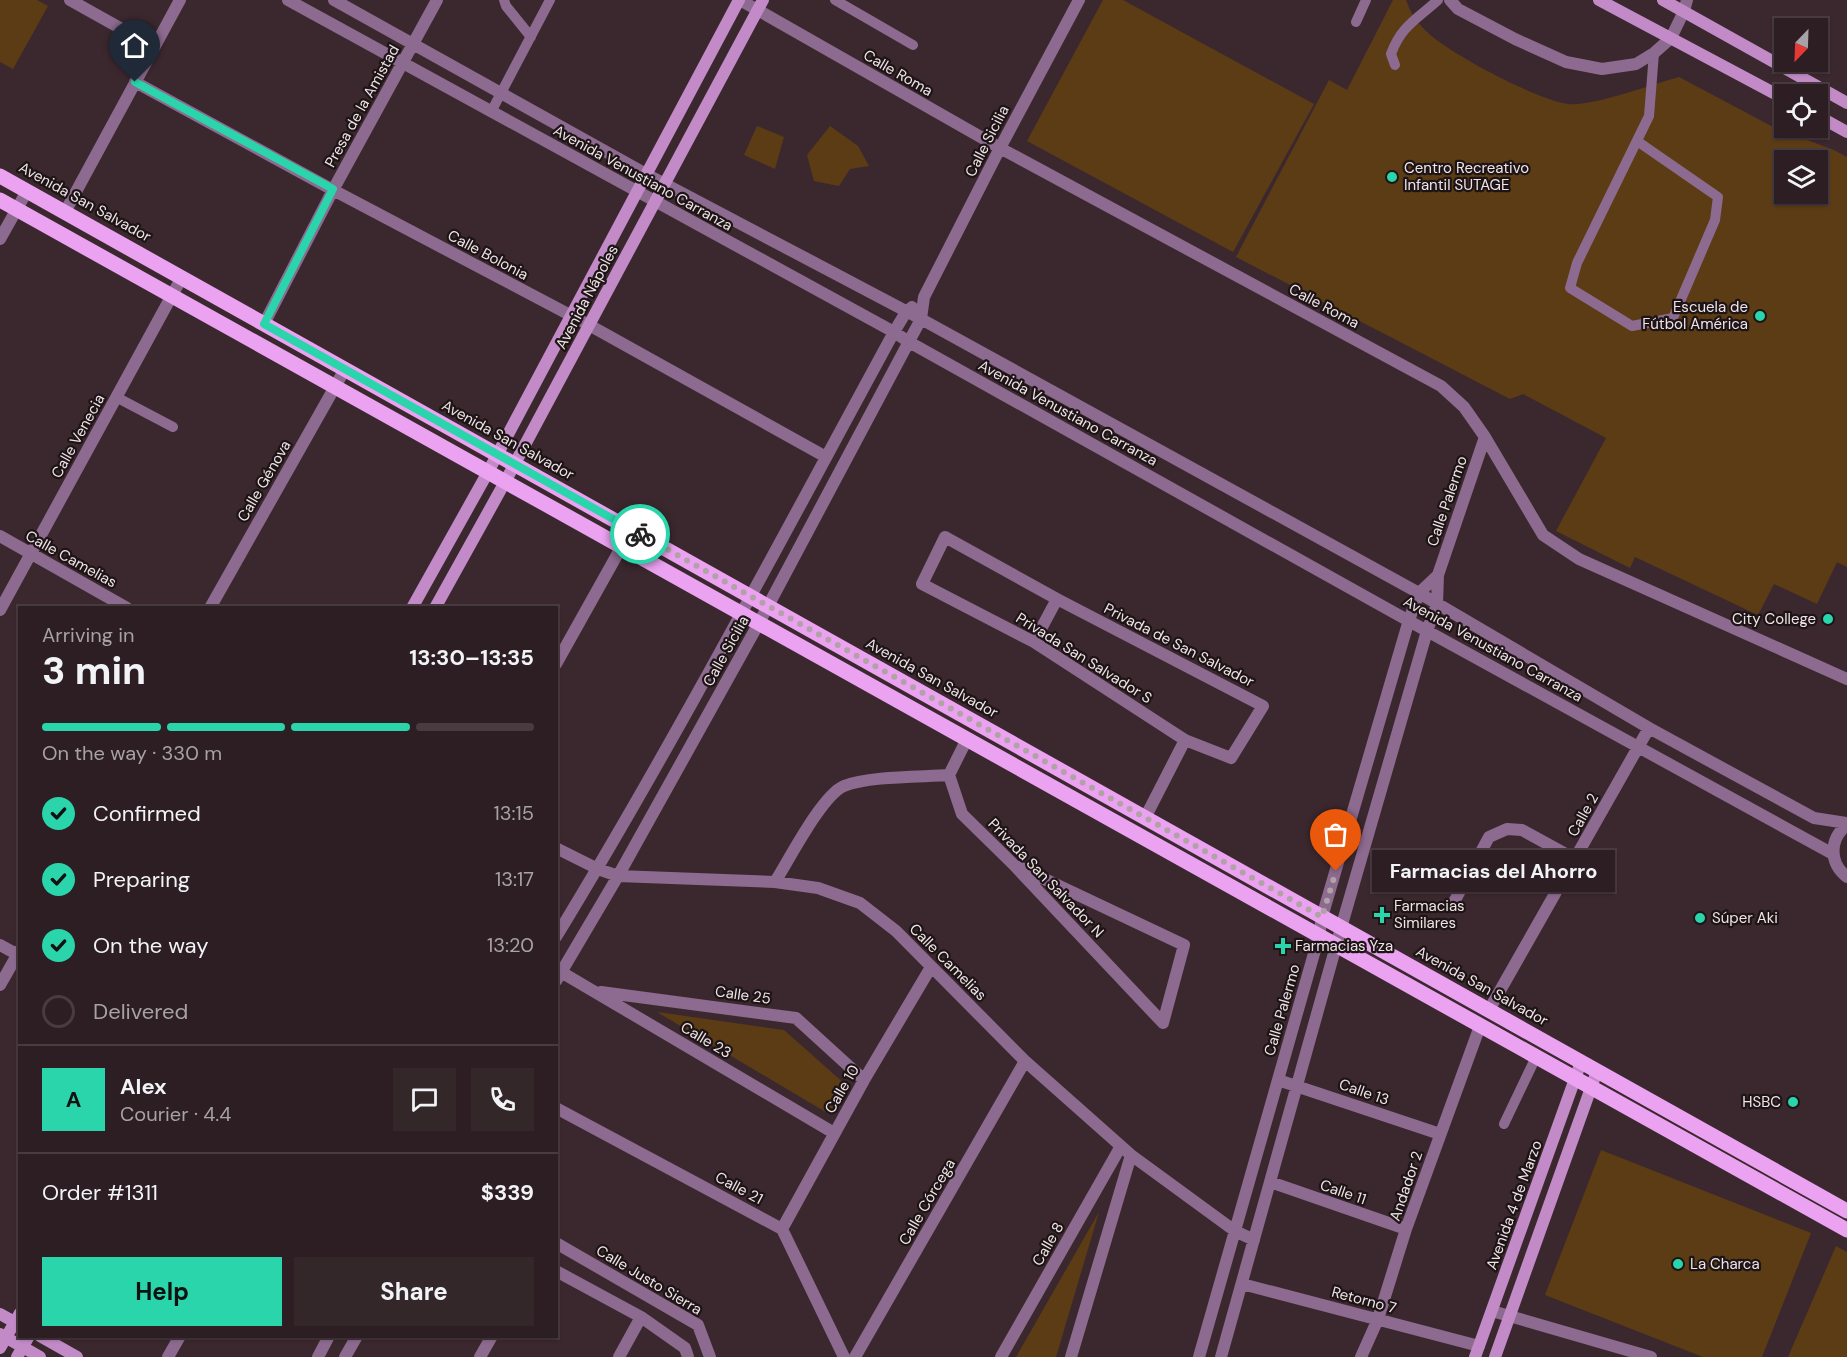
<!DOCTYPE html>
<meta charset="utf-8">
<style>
body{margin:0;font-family:"DM Sans",sans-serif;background:#34272a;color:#f1f3f6;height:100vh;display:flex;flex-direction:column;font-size:22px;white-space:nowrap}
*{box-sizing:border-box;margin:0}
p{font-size:20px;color:#a6a2a5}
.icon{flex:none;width:33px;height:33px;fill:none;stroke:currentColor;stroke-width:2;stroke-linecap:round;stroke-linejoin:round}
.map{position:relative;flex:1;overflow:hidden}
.side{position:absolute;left:18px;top:606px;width:540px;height:732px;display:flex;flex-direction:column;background:#2c1e22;border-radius:0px;box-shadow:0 2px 4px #0004,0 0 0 2px #483c40}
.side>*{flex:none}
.needle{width:39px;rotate:203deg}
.buttons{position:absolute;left:1774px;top:18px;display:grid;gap:12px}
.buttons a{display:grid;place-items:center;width:54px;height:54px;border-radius:0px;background:#2c1e22;box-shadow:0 2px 4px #0004,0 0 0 2px #483c40;font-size:30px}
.pin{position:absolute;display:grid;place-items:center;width:51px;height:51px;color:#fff;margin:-62px -26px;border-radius:50% 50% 50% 0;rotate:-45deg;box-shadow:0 0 6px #0007}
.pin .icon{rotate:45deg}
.courier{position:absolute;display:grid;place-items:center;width:60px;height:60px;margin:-30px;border:4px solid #2ad5ac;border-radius:50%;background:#fff;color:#222;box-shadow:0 2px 8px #0007}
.bubble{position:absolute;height:42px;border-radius:0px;background:#2c1e22;box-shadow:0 2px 4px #0004,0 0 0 2px #483c40;font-size:20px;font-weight:700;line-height:42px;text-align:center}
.head em{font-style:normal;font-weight:700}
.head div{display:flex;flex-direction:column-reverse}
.head{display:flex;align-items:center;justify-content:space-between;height:102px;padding:0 24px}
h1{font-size:39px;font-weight:700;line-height:45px}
.bar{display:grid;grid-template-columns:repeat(4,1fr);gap:9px 6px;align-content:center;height:72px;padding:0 24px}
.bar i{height:8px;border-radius:4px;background:#483c40}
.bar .current{background:#2ad5ac}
.bar p{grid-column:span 4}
.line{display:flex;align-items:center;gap:15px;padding:0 24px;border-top:2px solid #483c40}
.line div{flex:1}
.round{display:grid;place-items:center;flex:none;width:63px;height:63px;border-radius:0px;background:#34272a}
ol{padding:0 24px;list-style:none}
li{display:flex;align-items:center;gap:18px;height:66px}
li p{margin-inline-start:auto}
li .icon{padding:6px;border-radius:50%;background:#2ad5ac;color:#111;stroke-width:4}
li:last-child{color:#a6a2a5}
li i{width:33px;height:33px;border:3px solid #483c40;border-radius:50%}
.primary-button{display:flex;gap:12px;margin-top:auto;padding:12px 24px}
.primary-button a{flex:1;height:69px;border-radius:0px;background:#2ad5ac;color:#111;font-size:24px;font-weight:700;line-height:69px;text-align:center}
.primary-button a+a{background:#34272a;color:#f1f3f6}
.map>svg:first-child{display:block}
.green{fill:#5c3c14;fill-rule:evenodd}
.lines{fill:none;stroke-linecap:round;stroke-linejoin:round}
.lane{stroke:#8d6a8f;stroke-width:10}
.street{stroke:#8d6a8f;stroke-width:12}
.secondary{stroke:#c28ac7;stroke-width:12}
.primary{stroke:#eba2f1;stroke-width:15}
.done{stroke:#b1a2a6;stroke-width:6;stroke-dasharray:0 10.8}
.route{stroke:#2ad5ac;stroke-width:8}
.poi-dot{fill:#2ad5ac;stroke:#1d1416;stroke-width:2}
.labels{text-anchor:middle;stroke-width:4.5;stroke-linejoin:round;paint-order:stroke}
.street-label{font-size:15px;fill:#f0e3e7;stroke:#1d1416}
.poi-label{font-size:15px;fill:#f0e3e7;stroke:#1d1416;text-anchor:start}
</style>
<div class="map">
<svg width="1847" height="1357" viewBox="0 0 1847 1357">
<rect width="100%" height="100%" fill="#3b282e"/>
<path class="green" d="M0,0H37L48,6L13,69L0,62Z
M1103,0H1123L1314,104L1233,252L1027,141Z
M1393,0H1406C1410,12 1416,21 1426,31C1448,53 1537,100 1568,104C1592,107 1653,84 1679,77L1775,128L1834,150L1847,157V567L1837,562L1817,604L1774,584L1758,615L1635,557L1630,568L1556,531L1606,438L1523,394L1510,399L1236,257L1329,80L1347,90ZM1785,160H1818V194H1785Z
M757,126L784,137L775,169L744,155Z
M830,126L858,146L869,166L850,169L839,186L814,181L807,155Z
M657,1012L784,1030L846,1085L829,1114Z
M1601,1150L1811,1233L1762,1357H1703L1545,1295Z
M1099,1212L1056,1357H1016Z
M1836,1246L1847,1252V1357H1788Z"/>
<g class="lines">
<path class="lane" d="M504,0L506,6L531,37
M835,0L913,45
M1356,22L1366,0
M1395,65L1391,54C1401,26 1417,19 1438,0
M491,112L550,0
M1637,141L1718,197L1715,220L1673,318L1632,326L1570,288L1577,263L1649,116L1654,53
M116,397L173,427
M1504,1124L1536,1057"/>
<path class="street" d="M70,0L154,47
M288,0L894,332L909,342L1427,631L1833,854
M334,0L646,174L921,319L1419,593L1649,728L1814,818L1847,823
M740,0L1000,148L1441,386L1464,407L1485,437L1543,535L1579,559L1847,679
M1450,0L1458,9L1515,39L1566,62L1602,69L1636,64L1654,53L1671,38L1684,11L1687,0
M135,82L333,190L589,325L826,457
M65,212L180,0
M0,239L27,191
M264,324L333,190L437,0
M0,536L127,608
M945,537L1057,599L1263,706L1231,758L1185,740L1034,642L922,584Z
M210,608L345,369
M0,610L182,277
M1034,642L1057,599
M556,664L622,546
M967,739L949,775L962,814L1013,864L1163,1023
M1145,818L1185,740
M1847,825C1829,839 1829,863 1847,877
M556,848L598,869L618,876L775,882L818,888L860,903L896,931L1025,1061L1131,1155L1235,1231L1254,1240
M1019,867L1184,945L1163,1023
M775,882C789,860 822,795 844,786C868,776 921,777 949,775
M1454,902L1489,837L1507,829L1522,830L1575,859
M556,937C676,740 784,534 894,332L906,312L912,307
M0,945L20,956
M561,972L834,1133
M556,981L618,876L759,623L921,319L924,297L1000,148L1079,0
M0,985L20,950
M601,992L796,1018L864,1080
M1489,1010L1649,728
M1278,1080L1440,1134
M556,1108L782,1229L844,1357
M1270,1182L1406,1229
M782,1229L864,1080L931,967
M556,1243L698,1325L710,1357
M556,1271L641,1317L685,1348L688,1357
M1242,1284L1479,1346
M1492,1311L1651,1357
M168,1357L180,1336
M318,1357L329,1336
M345,1357L357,1336
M480,1357L492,1336
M619,1357L641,1317
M855,1357L1025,1061
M1001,1357L1121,1146
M1071,1357L1131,1155
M1199,1357L1319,936L1322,917L1409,620L1419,593L1438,575
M1221,1357L1341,928L1427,631L1437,604L1438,575L1485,437
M1361,1357L1378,1319L1406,1229L1480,1026"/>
<path class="secondary" d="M1599,0L1785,99
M1663,0L1847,103
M1818,116L1847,132
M412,608L488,472L739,0
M435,608L505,482L763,0
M0,1314L20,1325
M0,1334L40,1357
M40,1336L77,1357
M0,1348L20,1313
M17,1357L29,1336
M1475,1357L1581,1062
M1495,1357L1597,1071"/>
<path class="primary" d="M0,176L1847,1211
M0,200L1847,1230"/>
</g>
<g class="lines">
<path class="done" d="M640,534L1322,917L1336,871"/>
<path class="route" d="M135,82L333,189L264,324L640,534"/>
</g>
<g class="poi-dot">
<circle cx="1392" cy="177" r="6"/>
<circle cx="1760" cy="316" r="6"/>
<circle cx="1828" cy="619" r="6"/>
<path d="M1379 906h6v6h6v6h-6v6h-6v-6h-6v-6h6z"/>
<circle cx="1700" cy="918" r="6"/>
<path d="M1280 937h6v6h6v6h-6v6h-6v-6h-6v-6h6z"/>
<circle cx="1793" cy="1102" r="6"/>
<circle cx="1678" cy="1264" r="6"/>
</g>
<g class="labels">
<g class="street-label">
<text transform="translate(898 73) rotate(30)" y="5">Calle Roma</text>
<text transform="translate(362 106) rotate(-61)" y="5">Presa de la Amistad</text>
<text transform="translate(987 141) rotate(-63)" y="5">Calle Sicilia</text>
<text transform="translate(643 178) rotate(29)" y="5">Avenida Venustiano Carranza</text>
<text transform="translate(85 202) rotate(29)" y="5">Avenida San Salvador</text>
<text transform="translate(488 255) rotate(28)" y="5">Calle Bolonia</text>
<text transform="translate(587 297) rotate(-62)" y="5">Avenida Nápoles</text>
<text transform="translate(1324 306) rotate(28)" y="5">Calle Roma</text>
<text transform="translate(1068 413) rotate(29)" y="5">Avenida Venustiano Carranza</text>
<text transform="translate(78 436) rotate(-61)" y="5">Calle Venecia</text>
<text transform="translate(508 440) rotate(29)" y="5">Avenida San Salvador</text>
<text transform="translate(264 481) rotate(-60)" y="5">Calle Génova</text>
<text transform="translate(1447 501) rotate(-71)" y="5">Calle Palermo</text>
<text transform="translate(71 559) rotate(29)" y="5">Calle Camelias</text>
<text transform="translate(1179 645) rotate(27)" y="5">Privada de San Salvador</text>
<text transform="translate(1493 649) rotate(29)" y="5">Avenida Venustiano Carranza</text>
<text transform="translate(726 651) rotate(-61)" y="5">Calle Sicilia</text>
<text transform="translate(1084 658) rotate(32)" y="5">Privada San Salvador S</text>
<text transform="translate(932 678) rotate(29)" y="5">Avenida San Salvador</text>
<text transform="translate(1583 815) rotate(-61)" y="5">Calle 2</text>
<text transform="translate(1046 878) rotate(46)" y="5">Privada San Salvador N</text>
<text transform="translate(948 962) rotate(45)" y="5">Calle Camelias</text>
<text transform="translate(1482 986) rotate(29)" y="5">Avenida San Salvador</text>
<text transform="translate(743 995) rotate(8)" y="5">Calle 25</text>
<text transform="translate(1282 1010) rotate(-74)" y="5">Calle Palermo</text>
<text transform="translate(706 1040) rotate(31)" y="5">Calle 23</text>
<text transform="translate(842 1089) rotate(-60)" y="5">Calle 10</text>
<text transform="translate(1364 1092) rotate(19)" y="5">Calle 13</text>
<text transform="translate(1406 1186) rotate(-71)" y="5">Andador 2</text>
<text transform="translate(739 1188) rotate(28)" y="5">Calle 21</text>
<text transform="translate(1343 1192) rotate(19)" y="5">Calle 11</text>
<text transform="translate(927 1202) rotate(-60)" y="5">Calle Córcega</text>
<text transform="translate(1514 1205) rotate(-70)" y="5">Avenida 4 de Marzo</text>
<text transform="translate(1048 1244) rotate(-60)" y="5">Calle 8</text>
<text transform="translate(649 1280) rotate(31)" y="5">Calle Justo Sierra</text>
<text transform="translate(1364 1300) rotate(15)" y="5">Retorno 7</text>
</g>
<g class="poi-label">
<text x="1404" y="173">Centro Recreativo<tspan x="1404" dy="17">Infantil SUTAGE</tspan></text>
<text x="1748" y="312" text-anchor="end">Escuela de<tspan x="1748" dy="17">Fútbol América</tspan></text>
<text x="1816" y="624" text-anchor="end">City College</text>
<text x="1394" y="911">Farmacias<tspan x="1394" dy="17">Similares</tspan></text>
<text x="1712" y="923">Súper Aki</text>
<text x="1295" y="951">Farmacias Yza</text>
<text x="1781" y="1107" text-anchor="end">HSBC</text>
<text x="1690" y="1269">La Charca</text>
</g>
</g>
</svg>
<div class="buttons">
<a><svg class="needle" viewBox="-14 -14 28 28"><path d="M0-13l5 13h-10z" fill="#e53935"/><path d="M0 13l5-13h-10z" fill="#a6a2a5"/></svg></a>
<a><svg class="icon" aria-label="locate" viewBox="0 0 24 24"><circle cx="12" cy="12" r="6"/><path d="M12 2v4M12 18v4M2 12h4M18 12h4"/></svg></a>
<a><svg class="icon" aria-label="layers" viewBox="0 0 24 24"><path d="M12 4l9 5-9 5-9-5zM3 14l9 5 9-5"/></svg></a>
</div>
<div class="pin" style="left:1336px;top:871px;background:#ea580c"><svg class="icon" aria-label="bag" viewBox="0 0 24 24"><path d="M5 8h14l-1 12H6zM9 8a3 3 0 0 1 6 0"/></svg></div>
<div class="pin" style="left:135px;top:82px;background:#1f2937"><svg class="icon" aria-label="home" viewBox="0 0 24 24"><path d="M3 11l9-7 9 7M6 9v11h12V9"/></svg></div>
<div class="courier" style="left:640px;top:534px"><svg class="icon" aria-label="bike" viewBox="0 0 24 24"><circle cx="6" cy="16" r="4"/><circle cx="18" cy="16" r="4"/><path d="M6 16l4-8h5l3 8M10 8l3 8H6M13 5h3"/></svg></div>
<div class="bubble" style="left:1372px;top:850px;width:243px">Farmacias del Ahorro</div>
<section class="side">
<div class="head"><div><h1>3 min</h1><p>Arriving in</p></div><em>13:30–13:35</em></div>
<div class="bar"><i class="current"></i><i class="current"></i><i class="current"></i><i></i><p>On the way · 330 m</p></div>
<ol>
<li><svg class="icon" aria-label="check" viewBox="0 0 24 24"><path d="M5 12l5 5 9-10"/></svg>Confirmed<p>13:15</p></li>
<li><svg class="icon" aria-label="check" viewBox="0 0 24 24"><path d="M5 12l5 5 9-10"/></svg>Preparing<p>13:17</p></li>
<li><svg class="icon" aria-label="check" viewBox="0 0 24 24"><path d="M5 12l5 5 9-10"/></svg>On the way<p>13:20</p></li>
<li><i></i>Delivered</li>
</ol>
<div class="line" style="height:108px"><b class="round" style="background:#2ad5ac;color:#111">A</b><div><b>Alex</b><p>Courier · 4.4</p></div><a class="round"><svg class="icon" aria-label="chat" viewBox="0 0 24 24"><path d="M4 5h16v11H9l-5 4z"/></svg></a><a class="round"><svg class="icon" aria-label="phone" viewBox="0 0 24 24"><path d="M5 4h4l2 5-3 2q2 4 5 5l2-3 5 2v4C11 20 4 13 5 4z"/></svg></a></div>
<div class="line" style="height:78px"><div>Order #1311</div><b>$339</b></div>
<div class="primary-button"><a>Help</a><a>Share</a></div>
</section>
</div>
